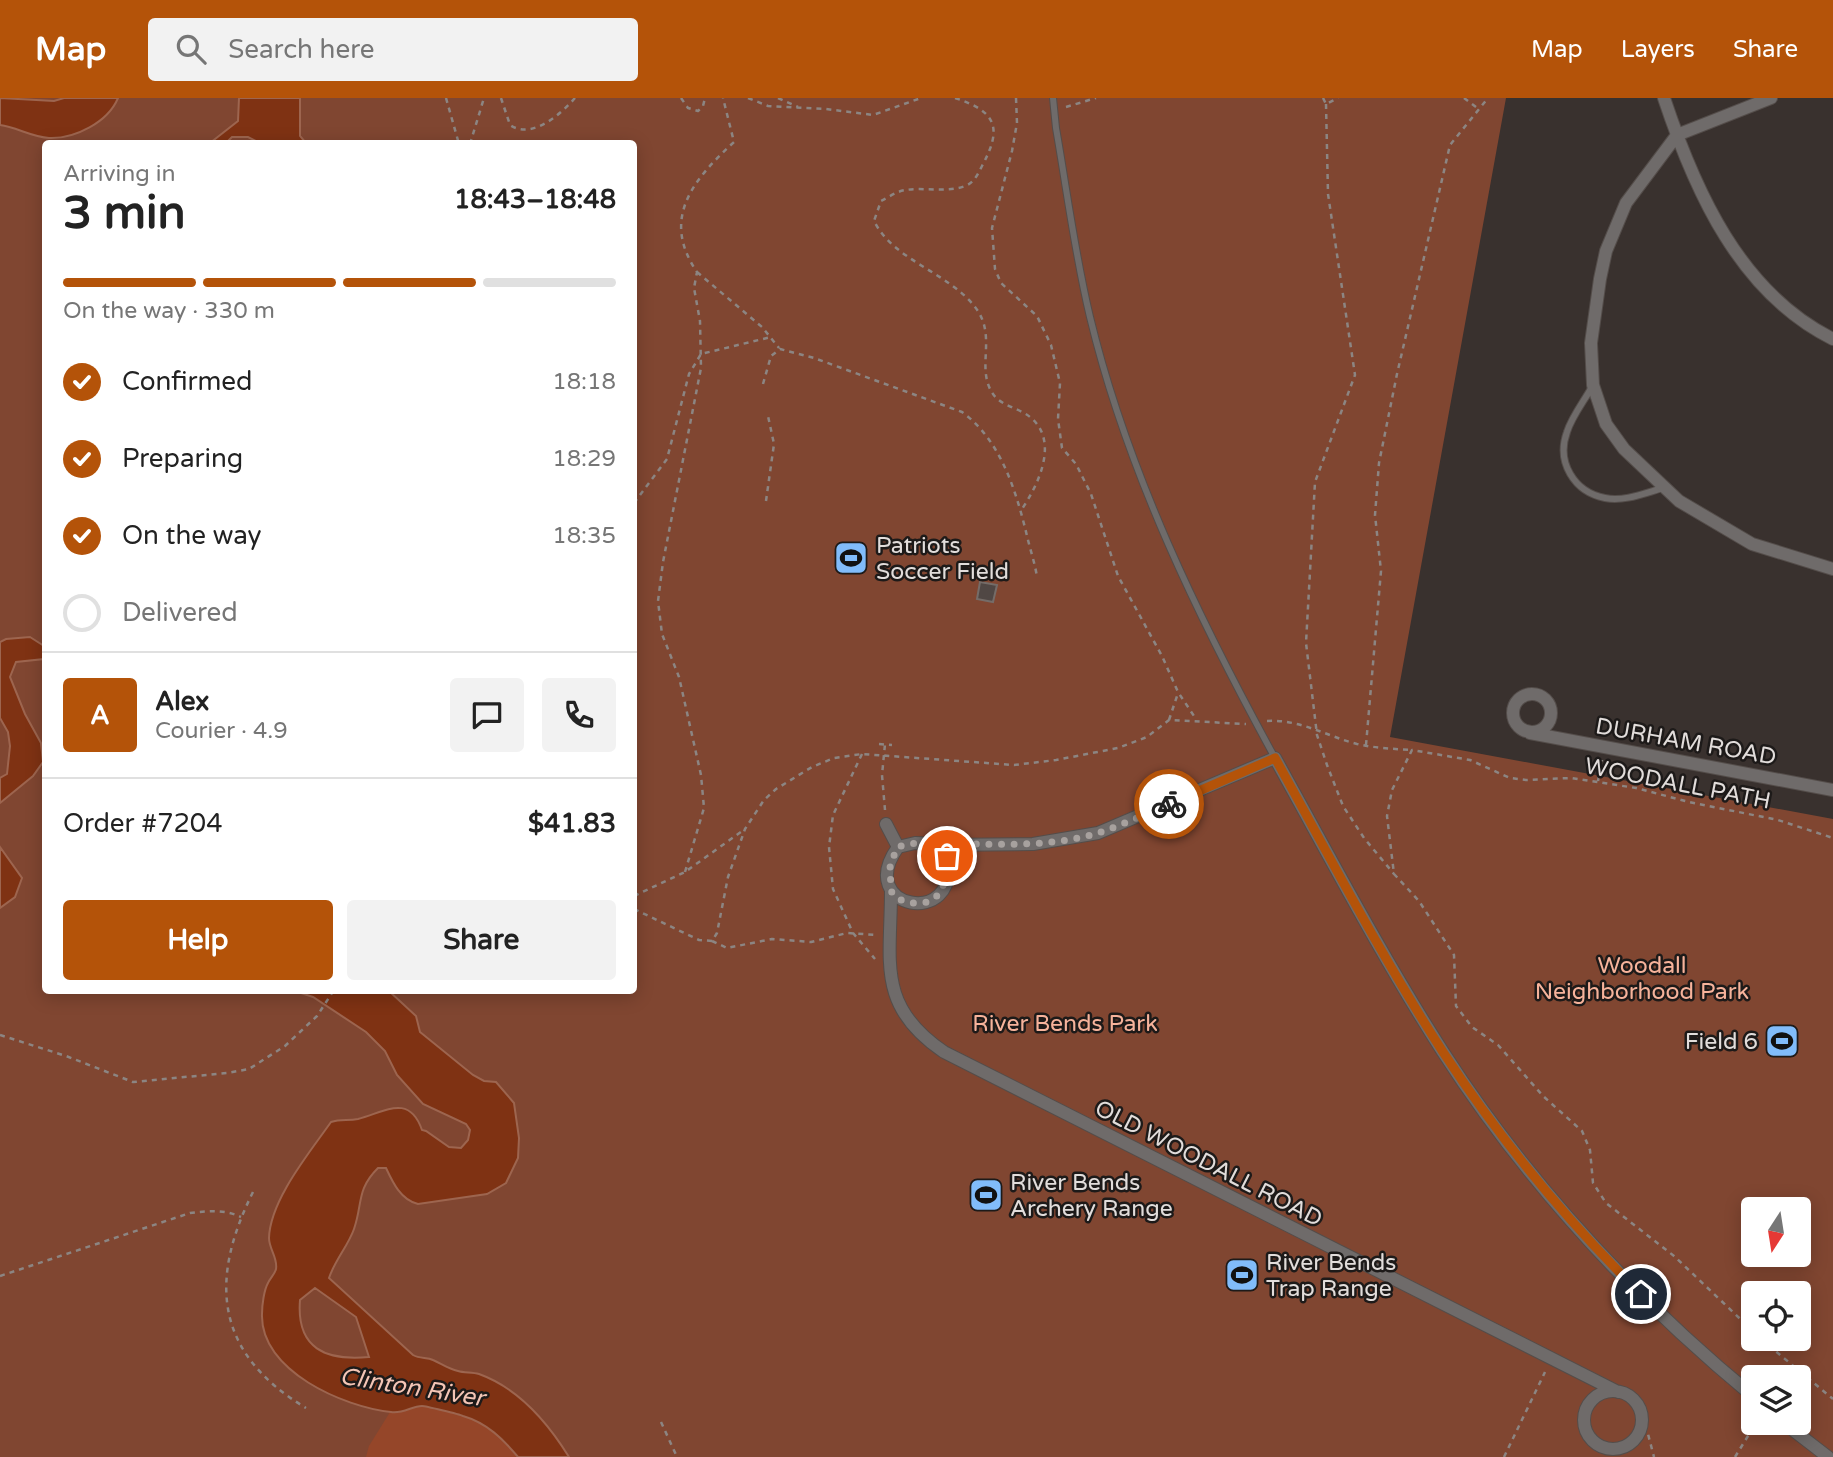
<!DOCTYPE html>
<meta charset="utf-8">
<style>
body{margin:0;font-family:"Varela Round",sans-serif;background:#f2f2f2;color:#222;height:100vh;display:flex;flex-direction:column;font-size:26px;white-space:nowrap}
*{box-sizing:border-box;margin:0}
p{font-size:23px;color:#767676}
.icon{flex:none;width:38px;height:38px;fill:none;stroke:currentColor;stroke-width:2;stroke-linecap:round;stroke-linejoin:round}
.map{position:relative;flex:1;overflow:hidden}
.details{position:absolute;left:42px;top:42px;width:595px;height:854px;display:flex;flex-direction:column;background:#fff;border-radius:7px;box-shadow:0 4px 18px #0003}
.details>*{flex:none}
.needle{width:46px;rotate:192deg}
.controls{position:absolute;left:1741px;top:1099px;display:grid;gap:14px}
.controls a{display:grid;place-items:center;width:70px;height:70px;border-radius:7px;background:#fff;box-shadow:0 4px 18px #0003;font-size:35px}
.pin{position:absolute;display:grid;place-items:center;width:60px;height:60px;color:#fff;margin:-30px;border:4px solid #fff;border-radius:50%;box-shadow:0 2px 7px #0007}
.courier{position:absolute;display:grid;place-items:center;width:70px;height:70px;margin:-35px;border:5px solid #b45309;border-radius:50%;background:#fff;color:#222;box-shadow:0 2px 9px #0007}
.summary em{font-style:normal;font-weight:700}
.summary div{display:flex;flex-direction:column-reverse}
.summary{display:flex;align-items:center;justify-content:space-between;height:119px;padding:0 21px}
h1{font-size:46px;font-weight:700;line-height:52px}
.bar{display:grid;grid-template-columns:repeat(4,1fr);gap:10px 7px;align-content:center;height:84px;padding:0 21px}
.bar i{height:9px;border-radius:5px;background:#e0e0e0}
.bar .selected{background:#b45309}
.bar p{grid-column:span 4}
.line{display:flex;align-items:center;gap:18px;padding:0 21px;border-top:2px solid #e0e0e0}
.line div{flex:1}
.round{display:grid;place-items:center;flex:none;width:74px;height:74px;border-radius:7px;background:#f2f2f2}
ol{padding:0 21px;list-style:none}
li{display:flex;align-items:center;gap:21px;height:77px}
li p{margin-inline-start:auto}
li .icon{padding:7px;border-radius:50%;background:#b45309;color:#fff;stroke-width:4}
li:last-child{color:#767676}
li i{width:38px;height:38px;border:4px solid #e0e0e0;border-radius:50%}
.primary-button{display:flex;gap:14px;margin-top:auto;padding:14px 21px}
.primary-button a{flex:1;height:80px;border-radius:7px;background:#b45309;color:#fff;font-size:28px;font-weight:700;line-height:80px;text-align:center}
.primary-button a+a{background:#f2f2f2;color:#222}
header{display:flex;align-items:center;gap:42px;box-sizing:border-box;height:98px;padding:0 35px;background:#b45309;color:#fff}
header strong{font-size:33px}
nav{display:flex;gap:38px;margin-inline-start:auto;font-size:24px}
.search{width:490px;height:63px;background:#f2f2f2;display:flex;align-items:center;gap:18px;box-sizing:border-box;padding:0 24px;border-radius:7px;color:#767676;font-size:26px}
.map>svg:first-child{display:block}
.green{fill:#804631;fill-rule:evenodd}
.forest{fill:#954629}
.water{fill:#7f3213;stroke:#9d654f;stroke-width:2;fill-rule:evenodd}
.building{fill:#504744;stroke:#756c68;stroke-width:2}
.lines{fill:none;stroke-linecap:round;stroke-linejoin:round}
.lane-casing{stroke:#544d4a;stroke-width:8}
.street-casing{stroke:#544d4a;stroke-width:14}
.path{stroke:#8c8582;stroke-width:2.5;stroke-dasharray:5 5;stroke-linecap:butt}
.lane{stroke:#6f6b6a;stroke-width:6}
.street{stroke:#6f6b6a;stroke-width:12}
.done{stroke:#a7a19e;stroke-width:7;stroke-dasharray:0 12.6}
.route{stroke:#b45309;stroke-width:9}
.labels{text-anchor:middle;stroke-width:5;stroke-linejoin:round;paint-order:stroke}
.poi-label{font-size:23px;fill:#e2dddb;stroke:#1d1a19;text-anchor:start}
.street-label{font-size:23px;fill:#e2dddb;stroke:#1d1a19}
.park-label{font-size:23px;fill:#f7b39b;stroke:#1d1a19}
.water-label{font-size:24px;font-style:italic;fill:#f4c5b5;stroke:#1d1a19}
</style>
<header>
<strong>Map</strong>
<div class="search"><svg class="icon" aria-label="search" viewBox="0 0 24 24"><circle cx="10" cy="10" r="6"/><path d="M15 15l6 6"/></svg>Search here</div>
<nav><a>Map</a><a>Layers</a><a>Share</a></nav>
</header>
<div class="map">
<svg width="1833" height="1359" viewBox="0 0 1833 1359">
<rect width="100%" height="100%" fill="#39312e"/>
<path class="green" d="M0,0H1506L1390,639L1833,721V1359H0ZM46,46H634V892H46ZM1754,1111H1799V1157H1754ZM1754,1195H1799V1241H1754ZM1754,1279H1799V1325H1754Z"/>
<path class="forest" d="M405,1290L509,1321L534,1359H366L369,1348Z"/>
<path class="water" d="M0,0L54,3L64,0H118C108,24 75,41 49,40C32,39 16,29 0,27Z
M239,0H300V38L306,45H260L248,39H232L226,45H210L238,23Z
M30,539L44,548V561L16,564L10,579L25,616L41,645L43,664L33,678L0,705V680L7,676L10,648L8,634L0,620V544L6,541Z
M0,749L22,780L15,799L0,810Z
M295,893H389L416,918L420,934L473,977L484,983L496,984L514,1005L519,1040L518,1060L506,1085L487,1096L418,1106C401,1102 393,1085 386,1070H378C356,1092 363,1105 354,1131C348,1148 335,1162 329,1180L413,1257C420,1261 427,1259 433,1262C442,1266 448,1271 458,1273C464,1275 472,1274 479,1276C518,1290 548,1325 569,1359H518C503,1341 487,1325 463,1318C459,1316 425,1308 422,1308C412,1308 403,1316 391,1314C344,1309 260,1273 262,1216C262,1207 264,1192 268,1185C270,1180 275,1176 276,1171C278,1160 269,1151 269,1140C270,1102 310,1054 331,1024C341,1021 348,1023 358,1021C385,1014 409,995 422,1032L426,1033L449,1049L461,1050L468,1042L470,1032L466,1026L423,1006L397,977L385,953L366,934L313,899ZM315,1190L356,1219L369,1259C326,1263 296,1251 300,1202Z"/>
<path class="building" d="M980,484L997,487L993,504L977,501Z"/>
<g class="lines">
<defs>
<path id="lane" d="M1053,0L1056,30C1067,93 1075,157 1090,219C1127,373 1199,521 1275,660
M1593,287C1585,302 1572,318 1567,334C1556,364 1574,394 1605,400C1624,404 1645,395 1663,390"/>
<path id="street" d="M1664,0C1695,93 1740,195 1833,241
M1771,0L1677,37L1626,105L1606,153L1600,181L1591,245L1593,287L1606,326L1624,351L1679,403L1752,446L1833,471
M1513 615a19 19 0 1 1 38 0a19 19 0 1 1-38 0Z
M1530,635L1833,692
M886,726L898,749
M915,745C927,745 944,746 947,761C961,830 853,812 898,749Z
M934,747L1033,746L1098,735L1275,660C1330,759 1382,859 1443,954C1527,1084 1635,1201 1754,1299
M891,793C891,864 876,908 944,954L1618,1294
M1584 1322a29 29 0 1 1 58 0a29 29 0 1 1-58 0Z
M1784,1325L1828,1359"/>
</defs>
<use href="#lane" class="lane-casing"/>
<use href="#street" class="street-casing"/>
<path class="path" d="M446,0L459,46
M501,0L510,27C532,42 561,16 575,0
M681,0L688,10L698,13L703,8L705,0
M748,0L768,8L826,11L873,17L921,0
M778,0L798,9
M955,0C998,14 1002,31 982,68C978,76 974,85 965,88C947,95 924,89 906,92C897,93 889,99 881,103L874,123C894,163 948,174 975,209C998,238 975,270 993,296C1001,308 1019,310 1030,319C1060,343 1038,387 1022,411
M1016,0L1017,25L1012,53L992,130L995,171L1001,185L1037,218L1051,247L1060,285L1058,321L1062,350L1076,366L1091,396L1118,478L1162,558L1178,594L1196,621
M1323,0L1326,6L1338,0
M1464,0L1480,12
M1326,6L1328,96L1355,277L1315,384L1306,545L1317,637L1327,667L1343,708L1364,740L1394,776
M1066,9L1096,0
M470,46L484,0
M697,174L762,229L779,250
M763,286L771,258L780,251L814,260L962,314C1002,343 1017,396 1028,442C1031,454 1035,466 1037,479
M766,403L774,346L768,318
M634,405L667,361L689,276L701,256L771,239
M1169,622L1178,595
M1267,623C1300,621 1326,638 1357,646C1375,650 1393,651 1412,652
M879,646L892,647
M1366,647L1381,473L1375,417L1379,365L1397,276L1450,47L1488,0
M862,656L833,717L829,749L833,791L853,835L875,861
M1598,683L1602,662
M885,712L882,677L885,646
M685,774L704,710L701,677L679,579L662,536L658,503L663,464L701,270L700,223L694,190L697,174C660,120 694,81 734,44L723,0
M634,798L685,774L745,731
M634,811L699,842L712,843L717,835L728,779L745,731L764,702L776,691L812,669L834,660L862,656L1014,667L1056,662L1118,650L1147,639L1169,622L1246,626
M712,843L727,850L772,841L811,844L847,835L877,837
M0,937L66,958L133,984L227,975L249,971L285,948L317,918L334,892
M253,1094C208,1184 216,1256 306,1310
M0,1178L190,1115C208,1113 224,1111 241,1119
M1754,1234L1674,1158L1606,1105L1593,1085L1590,1052L1582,1033L1543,998L1498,947L1472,929L1456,908L1454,857L1419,803L1394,776L1387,718L1392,692L1412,652L1470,662L1510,680L1526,682L1571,680L1636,690L1689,704L1778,722L1833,740
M1761,1241L1833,1301
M661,1324L677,1359
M1642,1329L1648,1336L1654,1359
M1504,1359L1545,1274
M1735,1359L1756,1325"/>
<use href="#lane" class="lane"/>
<use href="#street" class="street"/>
</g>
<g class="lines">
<path class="done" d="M947,758C937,741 914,744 898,749L890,766L891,793C897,801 904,805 914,805C952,808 942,767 957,746C1004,746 1053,749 1098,735C1122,727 1146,716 1169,706"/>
<path class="route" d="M1169,706L1275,660C1330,759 1382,860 1443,954C1500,1041 1567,1123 1641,1196"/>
</g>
<defs>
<symbol id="stadium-square" viewBox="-11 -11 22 22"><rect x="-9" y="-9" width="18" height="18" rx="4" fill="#81bcfa" stroke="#1d1a19"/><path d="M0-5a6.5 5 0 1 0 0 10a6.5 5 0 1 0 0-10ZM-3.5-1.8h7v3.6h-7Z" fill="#111"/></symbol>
</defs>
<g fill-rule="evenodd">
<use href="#stadium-square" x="832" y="441" width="38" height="38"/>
<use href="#stadium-square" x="1763" y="924" width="38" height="38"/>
<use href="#stadium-square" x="967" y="1078" width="38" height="38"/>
<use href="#stadium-square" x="1223" y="1158" width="38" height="38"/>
</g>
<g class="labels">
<g class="poi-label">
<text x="876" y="455">Patriots<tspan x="876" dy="26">Soccer Field</tspan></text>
<text x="1758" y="951" text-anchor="end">Field 6</text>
<text x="1010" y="1092">River Bends<tspan x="1010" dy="26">Archery Range</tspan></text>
<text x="1266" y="1172">River Bends<tspan x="1266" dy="26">Trap Range</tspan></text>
</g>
<g class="street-label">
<text transform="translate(1686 643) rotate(10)" y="8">DURHAM ROAD</text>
<text transform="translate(1678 685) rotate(11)" y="8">WOODALL PATH</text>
<text transform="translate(1209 1065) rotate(27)" y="8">OLD WOODALL ROAD</text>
</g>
<g class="park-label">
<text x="1642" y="875">Woodall<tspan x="1642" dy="26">Neighborhood Park</tspan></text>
<text x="1065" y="933">River Bends Park</text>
</g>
<g class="water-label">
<text transform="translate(412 1289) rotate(9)" y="8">Clinton River</text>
</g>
</g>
</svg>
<div class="controls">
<a><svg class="needle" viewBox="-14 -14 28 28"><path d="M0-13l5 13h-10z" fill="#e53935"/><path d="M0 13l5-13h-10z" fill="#767676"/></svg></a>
<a><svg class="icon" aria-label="locate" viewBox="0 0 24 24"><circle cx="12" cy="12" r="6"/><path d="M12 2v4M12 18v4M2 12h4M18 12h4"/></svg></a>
<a><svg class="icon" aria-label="layers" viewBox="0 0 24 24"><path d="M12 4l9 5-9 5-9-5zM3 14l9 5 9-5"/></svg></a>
</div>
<div class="pin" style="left:947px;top:758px;background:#ea580c"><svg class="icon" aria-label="bag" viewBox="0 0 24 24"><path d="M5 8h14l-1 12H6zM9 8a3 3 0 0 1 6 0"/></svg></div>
<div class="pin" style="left:1641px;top:1196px;background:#1f2937"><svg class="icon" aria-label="home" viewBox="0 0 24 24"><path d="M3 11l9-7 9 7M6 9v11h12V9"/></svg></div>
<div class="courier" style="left:1169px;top:706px"><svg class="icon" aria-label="bike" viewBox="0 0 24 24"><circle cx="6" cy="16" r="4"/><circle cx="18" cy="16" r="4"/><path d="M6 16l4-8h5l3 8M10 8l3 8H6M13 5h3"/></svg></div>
<section class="details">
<div class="summary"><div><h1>3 min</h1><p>Arriving in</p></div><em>18:43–18:48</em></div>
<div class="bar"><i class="selected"></i><i class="selected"></i><i class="selected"></i><i></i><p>On the way · 330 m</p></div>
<ol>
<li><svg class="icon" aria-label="check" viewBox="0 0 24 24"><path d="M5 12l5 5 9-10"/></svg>Confirmed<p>18:18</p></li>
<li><svg class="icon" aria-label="check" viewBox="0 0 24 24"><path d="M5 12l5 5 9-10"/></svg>Preparing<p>18:29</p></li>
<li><svg class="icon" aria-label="check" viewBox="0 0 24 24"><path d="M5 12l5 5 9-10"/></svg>On the way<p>18:35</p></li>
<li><i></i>Delivered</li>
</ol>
<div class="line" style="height:126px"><b class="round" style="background:#b45309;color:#fff">A</b><div><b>Alex</b><p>Courier · 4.9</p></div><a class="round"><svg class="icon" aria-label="chat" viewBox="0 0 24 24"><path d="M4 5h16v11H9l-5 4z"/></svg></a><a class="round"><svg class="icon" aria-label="phone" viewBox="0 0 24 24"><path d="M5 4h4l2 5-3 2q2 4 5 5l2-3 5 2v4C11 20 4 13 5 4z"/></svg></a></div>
<div class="line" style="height:91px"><div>Order #7204</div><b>$41.83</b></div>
<div class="primary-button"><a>Help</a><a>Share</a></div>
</section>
</div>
